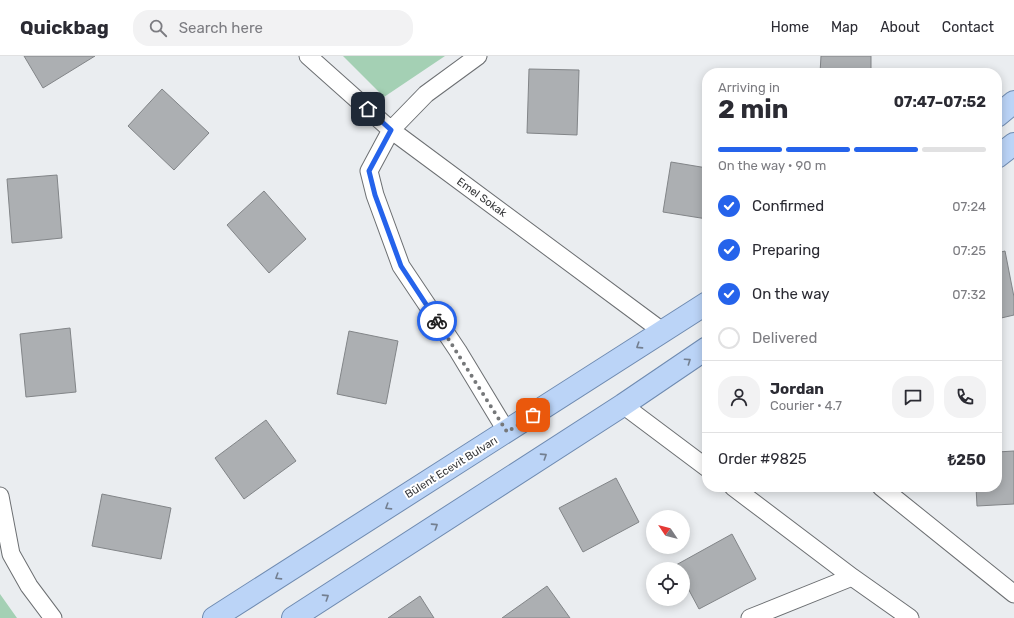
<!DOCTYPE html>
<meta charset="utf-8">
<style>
body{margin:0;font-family:Rubik,sans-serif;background:#f2f2f3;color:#2b2b33;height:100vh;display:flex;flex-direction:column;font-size:15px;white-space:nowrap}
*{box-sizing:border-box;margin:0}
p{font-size:13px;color:#7c7c81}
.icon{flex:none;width:22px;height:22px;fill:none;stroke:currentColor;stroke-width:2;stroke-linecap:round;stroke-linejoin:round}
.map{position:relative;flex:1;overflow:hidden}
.sheet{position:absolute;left:702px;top:12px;width:300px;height:424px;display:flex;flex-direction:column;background:#fff;border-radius:16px;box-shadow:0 2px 10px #0003}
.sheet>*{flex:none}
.needle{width:26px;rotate:305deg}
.buttons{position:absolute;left:646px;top:454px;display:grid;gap:8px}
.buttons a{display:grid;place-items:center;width:44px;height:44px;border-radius:50%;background:#fff;box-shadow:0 2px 10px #0003;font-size:20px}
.pin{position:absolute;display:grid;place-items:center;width:34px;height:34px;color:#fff;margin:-17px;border-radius:8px;box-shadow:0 2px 6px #0006}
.courier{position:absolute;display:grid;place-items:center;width:40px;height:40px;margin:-20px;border:3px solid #2563eb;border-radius:50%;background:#fff;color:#222;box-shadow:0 1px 5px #0007}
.headline em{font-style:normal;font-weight:700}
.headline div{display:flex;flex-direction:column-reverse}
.headline{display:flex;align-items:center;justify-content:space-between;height:68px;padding:0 16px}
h1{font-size:26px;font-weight:700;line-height:30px}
.bar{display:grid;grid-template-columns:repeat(4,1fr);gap:6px 4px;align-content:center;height:48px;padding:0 16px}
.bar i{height:5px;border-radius:3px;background:#e1e1e2}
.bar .selected{background:#2563eb}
.bar p{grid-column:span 4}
.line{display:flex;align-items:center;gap:10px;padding:0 16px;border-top:1px solid #e1e1e2}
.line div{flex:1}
.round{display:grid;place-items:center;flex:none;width:42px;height:42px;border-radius:16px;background:#f2f2f3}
ol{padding:0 16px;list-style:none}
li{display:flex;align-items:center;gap:12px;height:44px}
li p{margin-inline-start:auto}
li .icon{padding:4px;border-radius:50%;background:#2563eb;color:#fff;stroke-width:4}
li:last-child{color:#7c7c81}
li i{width:22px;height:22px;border:2px solid #e1e1e2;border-radius:50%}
header{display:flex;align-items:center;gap:24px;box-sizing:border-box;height:56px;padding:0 20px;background:#fff;border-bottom:1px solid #e1e1e2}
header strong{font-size:19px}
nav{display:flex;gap:22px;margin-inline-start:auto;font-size:14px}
.search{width:280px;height:36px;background:#f2f2f3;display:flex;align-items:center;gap:10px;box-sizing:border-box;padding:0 14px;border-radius:16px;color:#7c7c81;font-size:15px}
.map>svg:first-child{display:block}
.green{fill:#a4d0b4}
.building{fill:#acafb2;stroke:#828588}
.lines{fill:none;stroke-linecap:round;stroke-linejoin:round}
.minor-casing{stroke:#6c6f72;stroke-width:19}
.primary-casing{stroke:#6f8bb1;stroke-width:24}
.minor{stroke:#fff;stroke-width:17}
.primary{stroke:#bbd4f7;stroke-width:22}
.oneway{stroke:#737f90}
.done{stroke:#76787a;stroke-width:4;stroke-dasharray:0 7.2}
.route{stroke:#2563eb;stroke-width:5}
.labels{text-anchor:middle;stroke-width:4;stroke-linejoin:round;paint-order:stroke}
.street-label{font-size:11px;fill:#38393b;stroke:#fff}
</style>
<header>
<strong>Quickbag</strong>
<div class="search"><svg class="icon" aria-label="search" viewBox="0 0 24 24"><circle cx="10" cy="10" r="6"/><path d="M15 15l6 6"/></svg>Search here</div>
<nav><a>Home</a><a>Map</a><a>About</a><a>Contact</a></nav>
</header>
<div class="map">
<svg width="1014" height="562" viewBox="0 0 1014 562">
<rect width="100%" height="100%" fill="#eaedf0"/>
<path class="green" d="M343,0H445L384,41Z
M0,538L17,562H0Z"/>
<path class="building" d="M24,0H95L43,32Z
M821,0H871V17H820Z
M529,13L579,14L577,79L527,77Z
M162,33L209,77L174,114L128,70Z
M671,106L707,112V163L663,156Z
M57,119L62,182L12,187L7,123Z
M264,135L306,183L269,217L227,169Z
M1005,195L1014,241V259L997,263V197Z
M70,272L76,336L26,341L20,278Z
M349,275L398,285L386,348L337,338Z
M266,364L296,405L244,443L215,402Z
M1014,395V448L977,450L976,431H997V396Z
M616,422L639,466L583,496L559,452Z
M102,438L171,452L161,503L92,490Z
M732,478L756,523L699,553L683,523V513H678L676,509Z
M547,530L570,562H502Z
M420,540L434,562H388Z"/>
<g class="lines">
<defs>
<path id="minor" d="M308,0L391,74L662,275
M478,0L426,38L391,74L369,115L375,139L401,210L458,295L507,376
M623,349L707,412
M733,431L852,521L910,562
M881,431L1014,538
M0,440L11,498L29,530L53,562
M750,562L852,521"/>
<path id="primary" d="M997,60L1014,46
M997,101L1014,88
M214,562L707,247
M293,562L623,349L707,292"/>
</defs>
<use href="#minor" class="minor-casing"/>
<use href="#primary" class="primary-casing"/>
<use href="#minor" class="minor"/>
<use href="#primary" class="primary"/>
</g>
<defs><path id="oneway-chevron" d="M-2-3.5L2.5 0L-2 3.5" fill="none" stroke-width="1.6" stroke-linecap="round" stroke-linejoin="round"/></defs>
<g class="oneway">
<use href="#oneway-chevron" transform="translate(639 290) rotate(147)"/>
<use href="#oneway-chevron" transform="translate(688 305) rotate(-34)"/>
<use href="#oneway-chevron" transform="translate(544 400) rotate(-33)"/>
<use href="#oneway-chevron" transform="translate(388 451) rotate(148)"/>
<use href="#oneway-chevron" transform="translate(435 470) rotate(-33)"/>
<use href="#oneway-chevron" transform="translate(278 521) rotate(148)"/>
<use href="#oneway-chevron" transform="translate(326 541) rotate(-33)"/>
</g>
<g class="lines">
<path class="done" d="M437,265L507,376L533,359"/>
<path class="route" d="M368,53L391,74L369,115L375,139L401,210L437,265"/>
</g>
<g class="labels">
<g class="street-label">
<text transform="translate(482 141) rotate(36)" y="4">Emel Sokak</text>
<text transform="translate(451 411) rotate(-32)" y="4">Bülent Ecevit Bulvarı</text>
</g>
</g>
</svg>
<div class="buttons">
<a><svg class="needle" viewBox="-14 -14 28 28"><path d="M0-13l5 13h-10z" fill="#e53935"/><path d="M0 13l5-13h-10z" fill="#7c7c81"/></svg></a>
<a><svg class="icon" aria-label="locate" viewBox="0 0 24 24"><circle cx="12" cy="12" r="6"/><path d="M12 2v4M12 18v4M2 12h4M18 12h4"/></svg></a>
</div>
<div class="pin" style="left:533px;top:359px;background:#ea580c"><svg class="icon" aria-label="bag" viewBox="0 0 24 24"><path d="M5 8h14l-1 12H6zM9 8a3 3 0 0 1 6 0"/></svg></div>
<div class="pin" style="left:368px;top:53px;background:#1f2937"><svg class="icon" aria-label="home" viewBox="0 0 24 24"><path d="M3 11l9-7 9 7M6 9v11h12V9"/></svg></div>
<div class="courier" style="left:437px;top:265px"><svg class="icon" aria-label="bike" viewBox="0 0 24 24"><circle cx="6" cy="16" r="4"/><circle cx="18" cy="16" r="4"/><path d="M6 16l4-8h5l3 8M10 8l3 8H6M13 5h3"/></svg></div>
<section class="sheet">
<div class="headline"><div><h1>2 min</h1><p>Arriving in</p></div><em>07:47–07:52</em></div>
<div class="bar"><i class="selected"></i><i class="selected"></i><i class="selected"></i><i></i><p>On the way · 90 m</p></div>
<ol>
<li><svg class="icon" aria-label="check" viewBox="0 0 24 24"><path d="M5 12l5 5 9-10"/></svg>Confirmed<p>07:24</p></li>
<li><svg class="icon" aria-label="check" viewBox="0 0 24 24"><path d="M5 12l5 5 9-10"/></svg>Preparing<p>07:25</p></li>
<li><svg class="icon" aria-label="check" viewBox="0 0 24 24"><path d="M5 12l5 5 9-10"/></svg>On the way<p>07:32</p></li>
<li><i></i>Delivered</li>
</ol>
<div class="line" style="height:72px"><a class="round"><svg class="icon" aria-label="person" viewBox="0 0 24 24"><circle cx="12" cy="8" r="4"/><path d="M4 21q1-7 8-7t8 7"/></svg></a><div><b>Jordan</b><p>Courier · 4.7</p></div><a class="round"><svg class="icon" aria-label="chat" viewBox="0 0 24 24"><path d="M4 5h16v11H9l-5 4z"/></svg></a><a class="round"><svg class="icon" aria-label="phone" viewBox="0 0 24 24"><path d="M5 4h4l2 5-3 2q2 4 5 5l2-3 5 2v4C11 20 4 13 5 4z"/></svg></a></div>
<div class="line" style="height:52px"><div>Order #9825</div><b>₺250</b></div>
</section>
</div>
